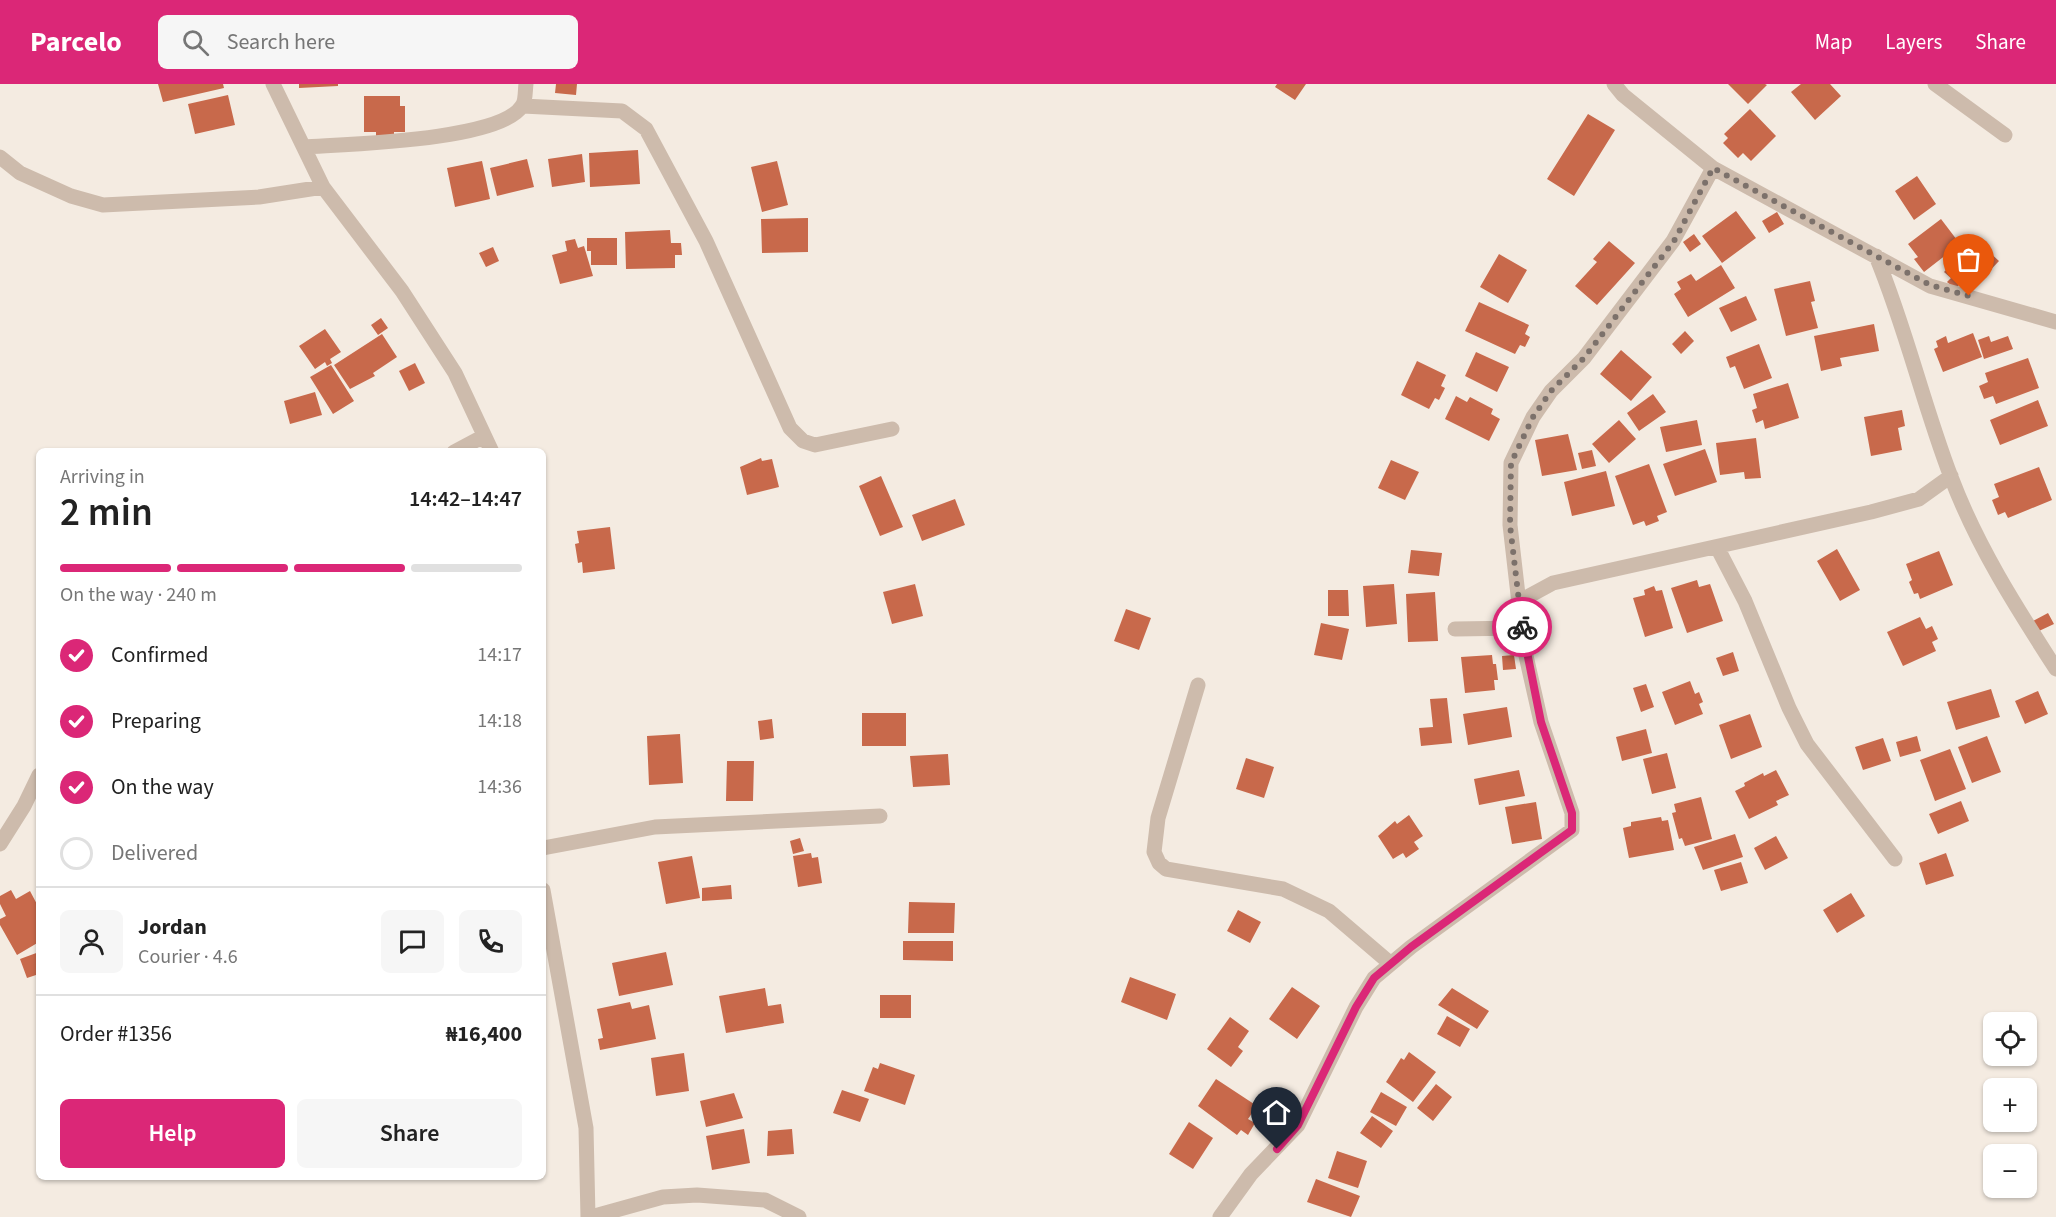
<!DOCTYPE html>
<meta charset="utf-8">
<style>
body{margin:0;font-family:"Source Sans 3",sans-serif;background:#f6f6f6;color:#222;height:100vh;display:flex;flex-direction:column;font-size:22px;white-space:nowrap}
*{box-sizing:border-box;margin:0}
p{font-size:20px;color:#767676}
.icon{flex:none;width:33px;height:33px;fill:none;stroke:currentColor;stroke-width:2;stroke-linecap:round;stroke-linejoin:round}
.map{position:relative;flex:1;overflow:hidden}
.sheet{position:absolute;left:36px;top:364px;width:510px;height:732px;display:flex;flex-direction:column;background:#fff;border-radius:9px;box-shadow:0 2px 4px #0004}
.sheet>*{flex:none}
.fabs{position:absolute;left:1983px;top:928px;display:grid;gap:12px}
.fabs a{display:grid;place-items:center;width:54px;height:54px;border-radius:9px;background:#fff;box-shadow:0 2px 4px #0004;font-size:30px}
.pin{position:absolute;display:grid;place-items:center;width:51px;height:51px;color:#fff;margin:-62px -26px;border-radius:50% 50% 50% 0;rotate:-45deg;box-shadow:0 0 6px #0007}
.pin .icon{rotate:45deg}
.courier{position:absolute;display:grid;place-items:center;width:60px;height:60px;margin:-30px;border:4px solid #db2777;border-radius:50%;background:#fff;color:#222;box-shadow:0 2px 8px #0007}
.overview em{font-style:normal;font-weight:600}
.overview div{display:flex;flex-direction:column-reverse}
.overview{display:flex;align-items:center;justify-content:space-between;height:102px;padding:0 24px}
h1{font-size:39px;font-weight:600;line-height:45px}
.bar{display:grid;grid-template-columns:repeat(4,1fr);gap:9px 6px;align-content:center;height:72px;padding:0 24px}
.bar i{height:8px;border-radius:4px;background:#e0e0e0}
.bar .current{background:#db2777}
.bar p{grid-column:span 4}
.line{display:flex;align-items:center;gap:15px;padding:0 24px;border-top:2px solid #e0e0e0}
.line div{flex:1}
.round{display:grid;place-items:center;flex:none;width:63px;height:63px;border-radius:9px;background:#f6f6f6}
ol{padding:0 24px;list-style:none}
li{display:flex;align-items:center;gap:18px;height:66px}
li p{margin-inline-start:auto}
li .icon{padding:6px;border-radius:50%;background:#db2777;color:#fff;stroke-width:4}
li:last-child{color:#767676}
li i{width:33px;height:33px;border:3px solid #e0e0e0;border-radius:50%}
.button{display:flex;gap:12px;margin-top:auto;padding:12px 24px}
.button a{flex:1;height:69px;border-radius:9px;background:#db2777;color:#fff;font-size:24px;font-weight:600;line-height:69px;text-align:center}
.button a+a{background:#f6f6f6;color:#222}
header{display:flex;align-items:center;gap:36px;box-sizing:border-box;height:84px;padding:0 30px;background:#db2777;color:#fff}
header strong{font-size:28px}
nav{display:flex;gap:33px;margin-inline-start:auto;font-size:21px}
.search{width:420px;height:54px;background:#f6f6f6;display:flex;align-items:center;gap:15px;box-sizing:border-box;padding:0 21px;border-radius:9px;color:#767676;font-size:22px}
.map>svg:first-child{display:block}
.building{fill:#c8694b}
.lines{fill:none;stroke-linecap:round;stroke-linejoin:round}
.minor{stroke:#cdbbac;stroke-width:15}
.done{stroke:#7c716b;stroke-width:6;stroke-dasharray:0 10.8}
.route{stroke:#db2777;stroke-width:8}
</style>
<header>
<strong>Parcelo</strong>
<div class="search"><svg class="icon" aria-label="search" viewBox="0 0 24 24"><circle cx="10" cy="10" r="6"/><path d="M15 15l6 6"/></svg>Search here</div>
<nav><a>Map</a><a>Layers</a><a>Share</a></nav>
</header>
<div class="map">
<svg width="2056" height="1133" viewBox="0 0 2056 1133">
<rect width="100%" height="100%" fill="#f4ebe1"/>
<path class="building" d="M158,0H223L224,4L163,18Z
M299,0H338V2L299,4Z
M556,0H577L576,11L555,9Z
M1277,0H1306L1295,16L1275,3Z
M1728,0H1765L1767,1L1748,20Z
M1801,0H1830L1841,12L1815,36L1791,8Z
M228,11L235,41L195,50L188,20Z
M364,12H400V22H405V48H394V55H376V48H364Z
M1750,25L1776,52L1751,77L1743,69L1738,74L1723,59L1728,54L1724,50Z
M1588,30L1615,46L1574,112L1547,95Z
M638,66L640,100L590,103L589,69Z
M582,70L585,98L552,103L548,75Z
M527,75L534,103L497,112L490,84Z
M482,77L490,115L455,123L447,84Z
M777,77L788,121L762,128L751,83Z
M1917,92L1936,120L1914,136L1895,107Z
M1736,127L1756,154L1722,179L1702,152Z
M1777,128L1784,140L1769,149L1762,137Z
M808,134V168L762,169L761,135Z
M1941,135L1960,160L1924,188L1914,175L1918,173L1908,160Z
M670,146L671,159H681L682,171H675V184L626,185L625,148Z
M1694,150L1701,160L1690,168L1683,158Z
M587,154H617V181H591V167H587Z
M575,155L578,164L584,162L593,192L560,200L552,171L567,167L565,157Z
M1975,155L1999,177L1968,210L1959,201L1955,205L1947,198L1951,194L1944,188Z
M1609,157L1635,179L1597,221L1575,202L1597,178L1593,175Z
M493,163L499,177L486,183L479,169Z
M1499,170L1527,186L1508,219L1480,203Z
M1721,181L1735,204L1688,233L1674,210L1681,205L1677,198L1691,190L1696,197Z
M1810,197L1815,217L1811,218L1818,244L1786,252L1774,205Z
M1746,212L1757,236L1731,248L1719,224Z
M1479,218L1529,241L1525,250L1530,253L1525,263L1520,261L1515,270L1465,247Z
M381,234L388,244L378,251L371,241Z
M1874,240L1879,267L1840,274L1842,282L1821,287L1814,252Z
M325,245L341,268L330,275L332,279L327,282L325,278L315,285L299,262Z
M1685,247L1694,257L1681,270L1672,260Z
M1973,249L1982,273L1943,288L1934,265L1938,263L1936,257L1946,252L1948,259Z
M382,250L397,273L373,289L375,292L350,305L334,281Z
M1989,252L1991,258L2008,252L2013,265L1984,275L1978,256Z
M1759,260L1772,294L1744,305L1735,282L1730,284L1726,273Z
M1621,266L1652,293L1631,317L1600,290Z
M1476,268L1509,283L1497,308L1465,292Z
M2028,274L2039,304L1996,320L1993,312L1984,315L1979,302L1988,298L1985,289Z
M1417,277L1446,291L1441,302L1445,304L1439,316L1435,314L1429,325L1401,311Z
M415,279L425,299L409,307L399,287Z
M331,281L354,317L333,330L310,293Z
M1788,299L1799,334L1765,345L1763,336L1756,339L1752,326L1757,324L1753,310Z
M315,308L322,331L290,340L284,317Z
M1653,310L1666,328L1639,347L1627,329Z
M1456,312L1467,318L1470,313L1493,325L1491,330L1500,335L1489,357L1445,335Z
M2038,316L2048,342L2000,361L1990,336Z
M1902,326L1905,342L1898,344L1902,366L1871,372L1864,333Z
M1619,336L1636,355L1609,379L1592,360Z
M1697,336L1702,361L1666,368L1660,343Z
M1568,350L1577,386L1542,392L1535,356Z
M1756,354L1761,394L1745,395L1744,388L1720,391L1716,359Z
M1705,365L1717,398L1675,412L1663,380Z
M1592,366L1596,382L1582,385L1578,369Z
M761,374L762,377L772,375L779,403L747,411L740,383Z
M1391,376L1419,388L1405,416L1378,404Z
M1649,380L1667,428L1657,432L1659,437L1646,442L1644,437L1633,441L1615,392Z
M2039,383L2052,416L2008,434L2005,428L1998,431L1992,416L1999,413L1994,400Z
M1606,387L1615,422L1572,432L1564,398Z
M881,392L903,443L880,452L859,402Z
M955,415L965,441L922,457L912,431Z
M610,443L615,485L583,489L582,478L578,479L575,460L579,459L577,447Z
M1837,465L1860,506L1840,517L1817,477Z
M1411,466L1442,469L1439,492L1408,489Z
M1939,467L1953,501L1920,515L1918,509L1914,510L1909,498L1912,496L1906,480Z
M1697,496L1699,503L1710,500L1723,537L1687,549L1671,504Z
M915,500L923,532L892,540L883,508Z
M1394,500L1397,540L1366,543L1363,502Z
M1654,502L1656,507L1662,506L1673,544L1645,553L1633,514L1645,511L1644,506Z
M1328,506H1348L1349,532H1328Z
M1435,508L1438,557L1408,558L1406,510Z
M1126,525L1151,534L1139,566L1114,557Z
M2048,529L2054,540L2039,547L2033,537Z
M1920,533L1926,545L1932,542L1938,555L1932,558L1936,567L1903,582L1887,548Z
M1321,539L1349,545L1342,576L1314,571Z
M1733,568L1739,587L1723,592L1716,574Z
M1492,571L1493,580H1496L1498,596H1494L1495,606L1465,609L1461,573Z
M1514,571L1516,585L1503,586L1502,572Z
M1690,597L1695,610L1699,608L1703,618L1699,620L1703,630L1675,641L1662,608Z
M1646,600L1654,623L1641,628L1633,604Z
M1991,605L2000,633L1956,646L1947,618Z
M2038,607L2048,630L2025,640L2015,617Z
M1447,614L1452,659L1421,662L1419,644L1433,643L1430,615Z
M1507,623L1512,653L1468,661L1463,630Z
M862,629H906V662H862Z
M1750,630L1762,663L1731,675L1719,641Z
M772,635L774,654L760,656L758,637Z
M1646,645L1652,669L1622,677L1616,653Z
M680,650L683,699L649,701L647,652Z
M1917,652L1921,667L1900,673L1896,658Z
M1987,652L2001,688L1972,699L1958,663Z
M1883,654L1891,677L1863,686L1855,663Z
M1950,665L1966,705L1935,717L1920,676Z
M1667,669L1676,704L1652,710L1643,675Z
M948,670L950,701L913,703L910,672Z
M1246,674L1274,683L1264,714L1236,705Z
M727,677H754L753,717H726Z
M1519,686L1525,712L1479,721L1474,695Z
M1776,686L1789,711L1776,717L1778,721L1749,735L1735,707L1745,702L1744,699L1763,689L1764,692Z
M1701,713L1712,755L1685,762L1682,754L1679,755L1672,729L1676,728L1674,720Z
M1961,717L1969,737L1938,750L1929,730Z
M1536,718L1542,755L1512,760L1505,723Z
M1409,731L1423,752L1414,758L1419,765L1406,774L1403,769L1393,775L1378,752L1395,737L1397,740Z
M1661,733L1662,737L1668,736L1674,766L1629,774L1623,744L1631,742V738Z
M1735,750L1743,773L1703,786L1694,763Z
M1776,752L1788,774L1765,786L1754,764Z
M800,754L804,767L793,770L790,757Z
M811,769L812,774L818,773L822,799L798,803L793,772Z
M1946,769L1954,792L1926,801L1919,779Z
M692,772L700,814L666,820L658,778Z
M1741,778L1748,799L1721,807L1714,786Z
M731,801L732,815L702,817V804Z
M11,806L16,815L30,807L39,824V858L17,871L0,841V835L6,832L0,820V812Z
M1851,809L1865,832L1837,849L1823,826Z
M909,818L955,819L954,849H908Z
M1238,826L1261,838L1250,859L1227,847Z
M903,857H953V877L903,876Z
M39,868V890L27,894L20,875Z
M666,868L673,901L619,912L612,879Z
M1130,893L1176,910L1167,936L1121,918Z
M1292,903L1320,922L1297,955L1269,935Z
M765,904L768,922L781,920L784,939L726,949L719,912Z
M1452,904L1489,927L1477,945L1438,921Z
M880,911H911V934H880Z
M630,918L632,925L649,921L656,955L600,966L598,955L603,954L597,925Z
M1447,932L1470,945L1460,963L1437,950Z
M1230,933L1249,947L1238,963L1243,967L1231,983L1207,965Z
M1409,968L1436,988L1413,1018L1386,998L1401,974L1404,976Z
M684,969L689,1007L656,1012L651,974Z
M880,979L915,991L905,1021L864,1007L873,983L878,985Z
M1216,995L1257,1022L1248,1035L1255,1039L1248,1051L1241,1046L1237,1051L1198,1022Z
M1436,1000L1452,1013L1433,1037L1417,1024Z
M842,1006L869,1015L860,1038L833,1029Z
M1381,1008L1407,1023L1396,1042L1370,1028Z
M734,1009L743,1034L706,1043L700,1017Z
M1372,1032L1393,1047L1381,1064L1360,1049Z
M1189,1038L1213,1054L1193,1085L1169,1070Z
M744,1045L750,1079L712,1086L706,1052Z
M792,1045L794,1070L767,1072L768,1047Z
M1337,1067L1367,1077L1358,1104L1328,1094Z
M1316,1095L1360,1112L1351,1133L1307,1118Z"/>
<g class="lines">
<path class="minor" d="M273,0L323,103L402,207L455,289L492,368
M1614,0L1623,11L1713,84L1930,202L2056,238
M1935,0L2005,51
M523,22L622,27L646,45L706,157L790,344L803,357L815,361L892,345
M304,63C346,60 500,57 522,22C526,17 525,6 526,0
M0,73L20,89L71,112L103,121L259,113L323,103
M1876,172C1906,244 1923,320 1951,393C1977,462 2016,523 2056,585
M454,368L484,352
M1717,463L1745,517L1789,624L1807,660L1895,775
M1520,517L1553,499L1871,428L1919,415L1951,392
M1455,545L1522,544
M1198,601L1158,734L1154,768L1159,779L1166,785L1283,805L1329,827L1391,880
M0,760L24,722L39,691
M543,764L655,743L880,732
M543,806L586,1044L588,1133
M591,1133L663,1113L697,1111L765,1116L799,1133
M1220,1133L1251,1090L1298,1041L1356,923L1374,894L1411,863L1572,746V729L1541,638L1524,563L1510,441L1511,379L1533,333L1551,307L1584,274L1673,157L1713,84"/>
</g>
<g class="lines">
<path class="done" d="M1522,543L1510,441L1511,379L1533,333L1551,307L1584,274L1674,157L1713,84L1930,201L1969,212"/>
<path class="route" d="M1277,1065L1298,1041L1356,923L1374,894L1411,863L1572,746V729L1541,638L1522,543"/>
</g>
</svg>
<div class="fabs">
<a><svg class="icon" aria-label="locate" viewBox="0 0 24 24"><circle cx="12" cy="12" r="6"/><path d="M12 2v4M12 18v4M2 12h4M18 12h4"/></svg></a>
<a>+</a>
<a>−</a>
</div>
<div class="pin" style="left:1969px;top:212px;background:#ea580c"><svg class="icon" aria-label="bag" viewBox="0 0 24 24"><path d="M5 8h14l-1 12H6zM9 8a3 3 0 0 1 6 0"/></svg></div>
<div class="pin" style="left:1277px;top:1065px;background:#1f2937"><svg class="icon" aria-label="home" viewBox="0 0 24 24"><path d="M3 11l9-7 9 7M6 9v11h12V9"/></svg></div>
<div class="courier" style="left:1522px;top:543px"><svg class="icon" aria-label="bike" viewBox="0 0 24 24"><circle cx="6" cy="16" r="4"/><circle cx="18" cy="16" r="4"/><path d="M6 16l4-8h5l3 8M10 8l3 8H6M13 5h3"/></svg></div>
<section class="sheet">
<div class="overview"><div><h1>2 min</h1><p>Arriving in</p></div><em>14:42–14:47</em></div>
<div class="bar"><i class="current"></i><i class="current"></i><i class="current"></i><i></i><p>On the way · 240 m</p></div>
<ol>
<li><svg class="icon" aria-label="check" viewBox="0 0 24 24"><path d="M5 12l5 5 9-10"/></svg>Confirmed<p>14:17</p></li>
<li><svg class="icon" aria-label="check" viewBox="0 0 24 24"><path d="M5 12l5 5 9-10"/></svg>Preparing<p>14:18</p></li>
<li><svg class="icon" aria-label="check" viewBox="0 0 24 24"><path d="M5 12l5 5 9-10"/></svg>On the way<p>14:36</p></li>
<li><i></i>Delivered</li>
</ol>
<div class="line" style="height:108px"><a class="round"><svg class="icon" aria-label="person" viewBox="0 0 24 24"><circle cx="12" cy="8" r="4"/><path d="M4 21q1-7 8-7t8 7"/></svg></a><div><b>Jordan</b><p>Courier · 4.6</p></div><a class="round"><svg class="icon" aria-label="chat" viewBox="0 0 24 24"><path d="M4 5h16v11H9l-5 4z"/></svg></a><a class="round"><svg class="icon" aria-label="phone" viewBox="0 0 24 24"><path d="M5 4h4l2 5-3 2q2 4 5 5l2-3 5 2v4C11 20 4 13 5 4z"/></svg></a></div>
<div class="line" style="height:78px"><div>Order #1356</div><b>₦16,400</b></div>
<div class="button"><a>Help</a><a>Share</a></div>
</section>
</div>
